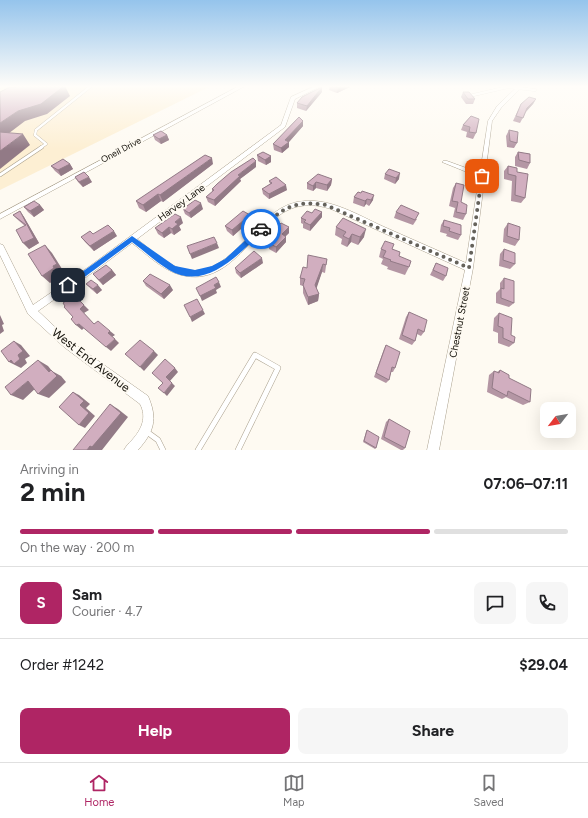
<!DOCTYPE html>
<meta charset="utf-8">
<style>
body{margin:0;font-family:Figtree,sans-serif;background:#f6f6f6;color:#202124;height:100vh;display:flex;flex-direction:column;font-size:15px;white-space:nowrap}
*{box-sizing:border-box;margin:0}
p{font-size:13px;color:#757577}
.icon{flex:none;width:22px;height:22px;fill:none;stroke:currentColor;stroke-width:2;stroke-linecap:round;stroke-linejoin:round}
.map{position:relative;height:450px;overflow:hidden}
.panel{display:flex;flex-direction:column;background:#fff;flex:1}
.panel>*{flex:none}
.needle{width:26px;rotate:239deg}
.fabs{position:absolute;left:540px;top:402px;display:grid;gap:8px}
.fabs a{display:grid;place-items:center;width:36px;height:36px;border-radius:8px;background:#fff;box-shadow:0 4px 16px #0002;font-size:20px}
.pin{position:absolute;display:grid;place-items:center;width:34px;height:34px;color:#fff;margin:-17px;border-radius:8px;box-shadow:0 2px 6px #0006}
.courier{position:absolute;display:grid;place-items:center;width:40px;height:40px;margin:-20px;border:3px solid #1a73e8;border-radius:50%;background:#fff;color:#222;box-shadow:0 1px 5px #0007}
.head em{font-style:normal;font-weight:700}
.head div{display:flex;flex-direction:column-reverse}
.head{display:flex;align-items:center;justify-content:space-between;height:68px;padding:0 20px}
h1{font-size:26px;font-weight:700;line-height:30px}
.bar{display:grid;grid-template-columns:repeat(4,1fr);gap:6px 4px;align-content:center;height:48px;padding:0 20px}
.bar i{height:5px;border-radius:3px;background:#e0e0e0}
.bar .on{background:#af2564}
.bar p{grid-column:span 4}
.line{display:flex;align-items:center;gap:10px;padding:0 20px;border-top:1px solid #e0e0e0}
.line div{flex:1}
.round{display:grid;place-items:center;flex:none;width:42px;height:42px;border-radius:8px;background:#f6f6f6}
.primary-button{display:flex;gap:8px;margin-top:auto;padding:8px 20px}
.primary-button a{flex:1;height:46px;border-radius:8px;background:#af2564;color:#fff;font-size:16px;font-weight:700;line-height:46px;text-align:center}
.primary-button a+a{background:#f6f6f6;color:#202124}
.tab-bar{display:flex;justify-content:space-around;align-items:center;height:56px;border-top:1px solid #e0e0e0;background:#fff;font-size:11px;color:#757577}
.tab-bar a{display:grid;justify-items:center;gap:2px}
.tab-bar .on{color:#af2564}
.map>svg:first-child{display:block}
.built{fill:#fdefd3}
.lines{fill:none;stroke-linecap:round;stroke-linejoin:round}
.service-far2-casing{stroke:#aba18e;stroke-width:3}
.service-far1-casing{stroke:#aba18e;stroke-width:4}
.service-casing{stroke:#aba18e;stroke-width:6}
.minor-casing{stroke:#aba18e;stroke-width:1}
.service-far2{stroke:#fff;stroke-width:2.5}
.service-far1{stroke:#fff;stroke-width:3}
.service{stroke:#fff;stroke-width:5}
.minor{fill:#fff;fill-rule:evenodd}
.wall{fill:#b496a4}
.shaded-wall{fill:#927a86}
.building{fill:#d1aebf;stroke:#927a86}
.route{fill:#1a73e8}
.done{stroke:#65625b;stroke-width:4;stroke-dasharray:0 7.2}
.labels{text-anchor:middle;stroke-width:4;stroke-linejoin:round;paint-order:stroke}
.far-street-label{font-size:9px;fill:#131009;stroke:#fefaf2}
.street-label{font-size:10px;fill:#131009;stroke:#fefaf2}
.near-street-label{font-size:12px;fill:#131009;stroke:#fefaf2}
</style>
<div class="map">
<svg width="588" height="450" viewBox="0 0 588 450">
<rect width="100%" height="100%" fill="#fefaf2"/>
<path class="built" d="M0,86H211L0,190Z"/>
<g class="lines">
<defs>
<path id="service-far2" d="M469,96L508,87L535,90
M40,148L46,144L35,135L36,130L91,86"/>
<path id="service-far1" d="M0,175L42,147"/>
<path id="service" d="M147,432L158,440L163,450
M198,450L255,355L278,368L238,450"/>
<path id="minor" d="M239,86H245L0,219V214Z
M315,86H321L295,99L285,127L137,239C150,249 169,267 186,270C237,278 256,203 305,201C332,199 358,215 382,226C410,238 438,251 466,263L479,177L442,162L443,161H447L480,173L488,121L497,106L518,86H523L501,108L492,121L473,268L439,450H427L465,270L331,209C321,206 311,204 301,206C258,212 238,285 186,276C165,273 148,255 132,243L96,270L38,311L70,341L148,396C158,419 154,432 138,450H124C126,446 129,443 132,440C142,429 147,417 140,404L64,347L28,314L0,255V244L3,245L33,305L90,266L281,125L291,97Z"/>
</defs>
<use href="#service-far2" class="service-far2-casing"/>
<use href="#service-far1" class="service-far1-casing"/>
<use href="#service" class="service-casing"/>
<use href="#minor" class="minor-casing"/>
<use href="#service-far2" class="service-far2"/>
<use href="#service-far1" class="service-far1"/>
<use href="#service" class="service"/>
<use href="#minor" class="minor"/>
</g>
<path class="wall" d="M330,86H352L337,93L329,90Z
M322,92L306,111L297,108V103Z
M463,92L475,99L473,104H466L461,97Z
M536,99L533,104L526,112L520,123L513,121L521,104Z
M471,116L476,133L473,139L466,137L467,132L461,130L463,125Z
M303,121V126L289,142V147L282,153L274,150L273,144Z
M509,130L517,143L514,148L507,147L506,136Z
M153,135H167L169,140L161,144L155,140Z
M518,152L530,163L527,169L515,166V157Z
M257,155L271,156V162L266,165L258,161Z
M70,164L73,169L61,176L55,171L51,166Z
M213,164L163,202L161,201L146,212L139,208L136,201Z
M508,166L517,172L525,198L521,203L511,201L512,181L504,179V171Z
M256,167L240,179L241,181L215,206L208,202L206,197L212,192V189Z
M385,174L399,179L395,184L384,179Z
M75,177L92,182L83,187L78,182Z
M332,179L331,185L327,191L316,188L313,191L307,189V183Z
M269,181L287,190L269,199L263,194L262,189L270,184Z
M456,183L461,202L466,214L463,220L453,217L455,208L449,206L453,188Z
M358,192L373,200L369,206L366,204L364,207L353,203L354,197Z
M40,205L44,210L34,217L28,212L24,207Z
M183,209H203L191,218L185,214Z
M20,211L24,217L39,243L29,249L25,226L18,220L13,215Z
M396,212L417,219L413,225L394,218Z
M322,217L310,231L303,228V224L301,223V218Z
M444,220L461,235L458,240L446,236L447,234L440,232L441,225Z
M250,221L233,236L227,231L225,226Z
M183,223L179,226L181,230L174,235L171,233L164,238L158,234L155,228Z
M508,223L519,240L515,246L503,242L504,229Z
M289,227V233L285,236L286,242L276,253L269,249V243L271,241L270,240L269,235Z
M336,227L364,237L358,245L351,242L347,247L341,244L342,239L335,235Z
M93,234L117,236L94,251L85,242L81,237Z
M381,249H393L409,267L405,275L387,269L388,267L381,264L383,259L379,257Z
M504,249L515,264L510,269L499,266L500,254Z
M327,259L325,273L322,272L316,288L319,294L318,301L308,305L303,293V286L300,285V278L307,268Z
M263,263L241,278L236,273L235,268Z
M436,263L446,276L443,281L430,275Z
M112,270L116,275L103,285L97,279L93,274Z
M504,278L514,303L509,307L496,303V293L500,289V283Z
M143,281L173,290L164,299L146,286Z
M86,284L102,290L97,294L91,289Z
M409,312L424,332L421,336L417,334L415,341L412,345L399,339L406,317Z
M499,313L514,343L509,347L498,343V333L493,331L494,318Z
M386,345L395,368L393,372H391L389,380L386,383L374,377L384,349Z
M500,370L509,378L530,402L523,405L506,397L502,399L487,392L489,375L494,371L497,372Z
M389,419L405,448L403,450H401L381,439L386,422Z
M367,430L376,448L375,449L363,442L366,432Z"/>
<path class="shaded-wall" d="M64,86H65L70,96L47,114L25,121L0,140V123L18,111Z
M342,86H352L337,93L338,88Z
M322,87V92L306,111L307,106Z
M536,99L533,104L524,113L527,108Z
M303,121V126L288,143L289,142V147L282,153L281,148L285,140Z
M23,134L30,145L0,169V151Z
M167,135L169,140L161,144L159,139Z
M271,156V162L266,165L265,160Z
M212,158L213,164L163,202L160,195Z
M256,161V167L240,179L241,181L215,206L214,200L238,175Z
M70,164L73,169L61,176L58,170Z
M400,173L399,179L395,184L396,178Z
M89,177L92,182L83,187L79,182Z
M332,179L331,185L327,191V185Z
M316,182V188L313,191V186Z
M286,185L287,190L269,199V194Z
M158,194L161,201L146,212L143,205Z
M374,195L373,200L369,206L371,200Z
M367,199L366,204L364,207L365,201Z
M201,203L203,209L191,218L189,213Z
M40,205L44,210L34,217L30,211Z
M20,211L24,217L39,243L29,249L23,243L34,238Z
M322,212V217L310,231V225Z
M250,215V221L233,236L232,230Z
M181,217L183,223L179,226L181,230L174,235L172,229L175,222Z
M169,227L171,233L164,238L162,233Z
M289,227V233L282,240V234Z
M366,229L364,237L358,245L360,237Z
M114,231L117,236L94,251L90,246Z
M352,234L351,242L347,247L349,239Z
M286,237V242L276,253V247Z
M217,243L219,248L192,259L190,254Z
M45,245L52,253L64,272L60,274L62,276L50,283L42,276L53,266Z
M262,258L263,263L241,278L240,273Z
M323,264L322,272L315,293V285Z
M112,270L116,275L103,285L99,280Z
M219,282L221,287L216,290L217,293L202,301L200,296L214,285Z
M98,285L102,290L97,294L93,289Z
M170,285L173,290L164,299L161,294Z
M319,294L318,301L308,305V297Z
M74,295L89,310L84,313L99,329L80,309Z
M203,310L205,314L192,322L190,317Z
M0,315L4,324L2,325L4,331L0,334Z
M79,324L84,328L82,330L76,325Z
M110,331L115,335L112,337L108,333Z
M115,339L119,343L111,351L106,347Z
M14,341L21,345L30,356L25,359L27,363L21,368L9,362Z
M154,351L158,355L144,371L140,367Z
M38,360L48,366L52,371L61,376L66,382L49,398L38,394L49,372Z
M175,368L178,372L170,381L166,377Z
M28,381L38,386L23,400L11,395Z
M172,383L175,386L167,396L164,393Z
M73,392L79,395L90,404L86,408L95,416L85,428L79,425L80,405Z
M110,404L118,409L128,417L102,450H87Z"/>
<path class="building" d="M17,86H64L41,104L18,111L0,123V92L10,87H16Z
M333,86H342L338,88Z
M322,87L307,106L297,103L302,97Z
M463,92H469L475,99H468Z
M529,97L536,99L527,108L523,118L516,116L521,104Z
M471,116L479,119L476,133L469,132L470,127L463,125Z
M299,117L303,121L285,140L289,142L281,148L273,144Z
M509,130L518,132L517,143L510,141Z
M161,131L167,135L159,139L153,135Z
M0,132L23,134L0,151Z
M263,152L271,156L265,160L257,155Z
M518,152L530,154V163L519,160Z
M205,155L212,158L160,195L158,194L143,205L136,201Z
M253,158L256,161L238,175L240,176L214,200L206,197L214,190L212,189L217,184L231,172Z
M63,159L70,164L58,170L51,166Z
M508,166L517,168V172L528,174L525,198L515,195L516,176L508,174Z
M389,169L400,173L396,178L385,174Z
M84,172L89,177L79,182L75,177Z
M318,174L332,179L327,185L316,182L313,186L307,183Z
M276,177L286,185L269,194L262,189L272,183L269,181Z
M456,183L464,185L461,202L467,205L466,214L456,212L458,202L452,201Z
M362,191L374,195L371,200L367,199L365,201L354,197L358,192L361,193Z
M195,200L201,203L189,213L183,209Z
M34,201L40,205L30,211L24,207Z
M401,205L419,213L415,220L396,212Z
M315,209L322,212L310,225L304,222L306,220L301,218L307,211L312,213Z
M20,211L34,238L23,243L16,230L26,225L13,215Z
M243,211L250,215L232,230L225,226Z
M175,214L181,217L175,222L178,224L172,229L169,227L162,233L155,228Z
M343,218L366,229L360,237L352,234L349,239L343,236L346,232L336,227Z
M444,220L461,225V235L449,231L450,228L443,226Z
M281,223L289,227L282,234L286,237L276,247L269,243L274,238L269,235Z
M508,223L520,227L519,240L507,236Z
M108,225L114,231L90,246L81,237L90,231L93,234Z
M214,237L217,243L190,254L187,246Z
M385,241L394,244L392,249L400,252L399,256L411,261L409,267L390,261L391,260L383,257L386,251L381,249Z
M45,245L57,264L53,266L54,268L42,276L28,254Z
M504,249L515,253V264L503,260Z
M254,251L262,258L240,273L235,268Z
M308,255L327,259L326,265L323,264L315,285L319,294L308,297L303,285L305,279L300,278L303,267L307,268Z
M436,263L448,268L446,276L433,270Z
M106,265L112,270L99,280L93,274Z
M150,274L170,285L161,294L143,281Z
M216,277L219,282L214,285L216,288L200,296L196,288Z
M504,278L514,281V303L501,298V288L504,289Z
M91,280L98,285L93,289L86,284Z
M74,295L84,305L80,309L94,324L98,321L110,331L108,333L115,339L106,347L79,324L76,325L71,319L73,317L64,307L65,306L63,303Z
M197,299L203,310L190,317L184,305Z
M409,312L427,320L424,332L418,329L415,341L402,335Z
M499,313L512,318L511,335L515,337L514,343L503,338V328L498,326Z
M140,340L154,351L140,367L125,354Z
M14,341L23,351L18,355L20,359L14,364L11,360L9,362L1,351Z
M386,345L400,352L395,368L392,367L389,380L376,373Z
M165,359L175,368L166,377L172,383L164,393L158,388L163,383L152,373Z
M38,360L49,372L51,370L57,376L38,394L28,381L11,395L5,387Z
M500,370L509,375V378L531,389L530,402L508,391L507,396L492,388L494,371L499,373Z
M73,392L84,401L80,405L89,413L79,425L59,407Z
M110,404L121,413L92,447L90,446L87,450H73Z
M389,419L410,431L405,448L384,437Z
M367,430L379,437L376,448L364,441Z"/>
<linearGradient id="sky" x2="0" y2="1"><stop stop-color="#95c4ec"/><stop offset="0.58" stop-color="#fffdf9"/><stop offset="1" stop-color="#fffdf9" stop-opacity="0"/></linearGradient>
<rect width="588" height="149" fill="url(#sky)"/>
<path class="route" d="M261,226L264,227V230C239,254 206,292 169,270C156,262 144,251 132,242L71,287H65L64,285L132,236L175,266L195,270L212,266L225,259Z"/>
<g class="lines">
<path class="done" d="M261,229C283,207 295,200 326,205L469,268L482,176"/>
</g>
<g class="labels">
<g class="far-street-label">
<text transform="translate(121 150) rotate(-28)" y="3">Oneil Drive</text>
</g>
<g class="street-label">
<text transform="translate(181 202) rotate(-36)" y="4">Harvey Lane</text>
<text transform="translate(459 322) rotate(-79)" y="4">Chestnut Street</text>
</g>
<g class="near-street-label">
<text transform="translate(91 360) rotate(38)" y="4">West End Avenue</text>
</g>
</g>
</svg>
<div class="fabs">
<a><svg class="needle" viewBox="-14 -14 28 28"><path d="M0-13l5 13h-10z" fill="#e53935"/><path d="M0 13l5-13h-10z" fill="#757577"/></svg></a>
</div>
<div class="pin" style="left:482px;top:176px;background:#ea580c"><svg class="icon" aria-label="bag" viewBox="0 0 24 24"><path d="M5 8h14l-1 12H6zM9 8a3 3 0 0 1 6 0"/></svg></div>
<div class="pin" style="left:68px;top:285px;background:#1f2937"><svg class="icon" aria-label="home" viewBox="0 0 24 24"><path d="M3 11l9-7 9 7M6 9v11h12V9"/></svg></div>
<div class="courier" style="left:261px;top:229px"><svg class="icon" aria-label="car" viewBox="0 0 24 24"><path d="M5 17H2v-5l4-1 3-4h7l3 4 3 1v5h-3M9 17h6M6 11h13"/><circle cx="7" cy="17" r="2"/><circle cx="17" cy="17" r="2"/></svg></div>
</div>
<section class="panel">
<div class="head"><div><h1>2 min</h1><p>Arriving in</p></div><em>07:06–07:11</em></div>
<div class="bar"><i class="on"></i><i class="on"></i><i class="on"></i><i></i><p>On the way · 200 m</p></div>
<div class="line" style="height:72px"><b class="round" style="background:#af2564;color:#fff">S</b><div><b>Sam</b><p>Courier · 4.7</p></div><a class="round"><svg class="icon" aria-label="chat" viewBox="0 0 24 24"><path d="M4 5h16v11H9l-5 4z"/></svg></a><a class="round"><svg class="icon" aria-label="phone" viewBox="0 0 24 24"><path d="M5 4h4l2 5-3 2q2 4 5 5l2-3 5 2v4C11 20 4 13 5 4z"/></svg></a></div>
<div class="line" style="height:52px"><div>Order #1242</div><b>$29.04</b></div>
<div class="primary-button"><a>Help</a><a>Share</a></div>
</section>
<nav class="tab-bar">
<a class="on"><svg class="icon" aria-label="home" viewBox="0 0 24 24"><path d="M3 11l9-7 9 7M6 9v11h12V9"/></svg>Home</a>
<a><svg class="icon" aria-label="map" viewBox="0 0 24 24"><path d="M3 6l6-2 6 2 6-2v14l-6 2-6-2-6 2zM9 4v14M15 6v14"/></svg>Map</a>
<a><svg class="icon" aria-label="saved" viewBox="0 0 24 24"><path d="M7 4h10v16l-5-4-5 4z"/></svg>Saved</a>
</nav>
